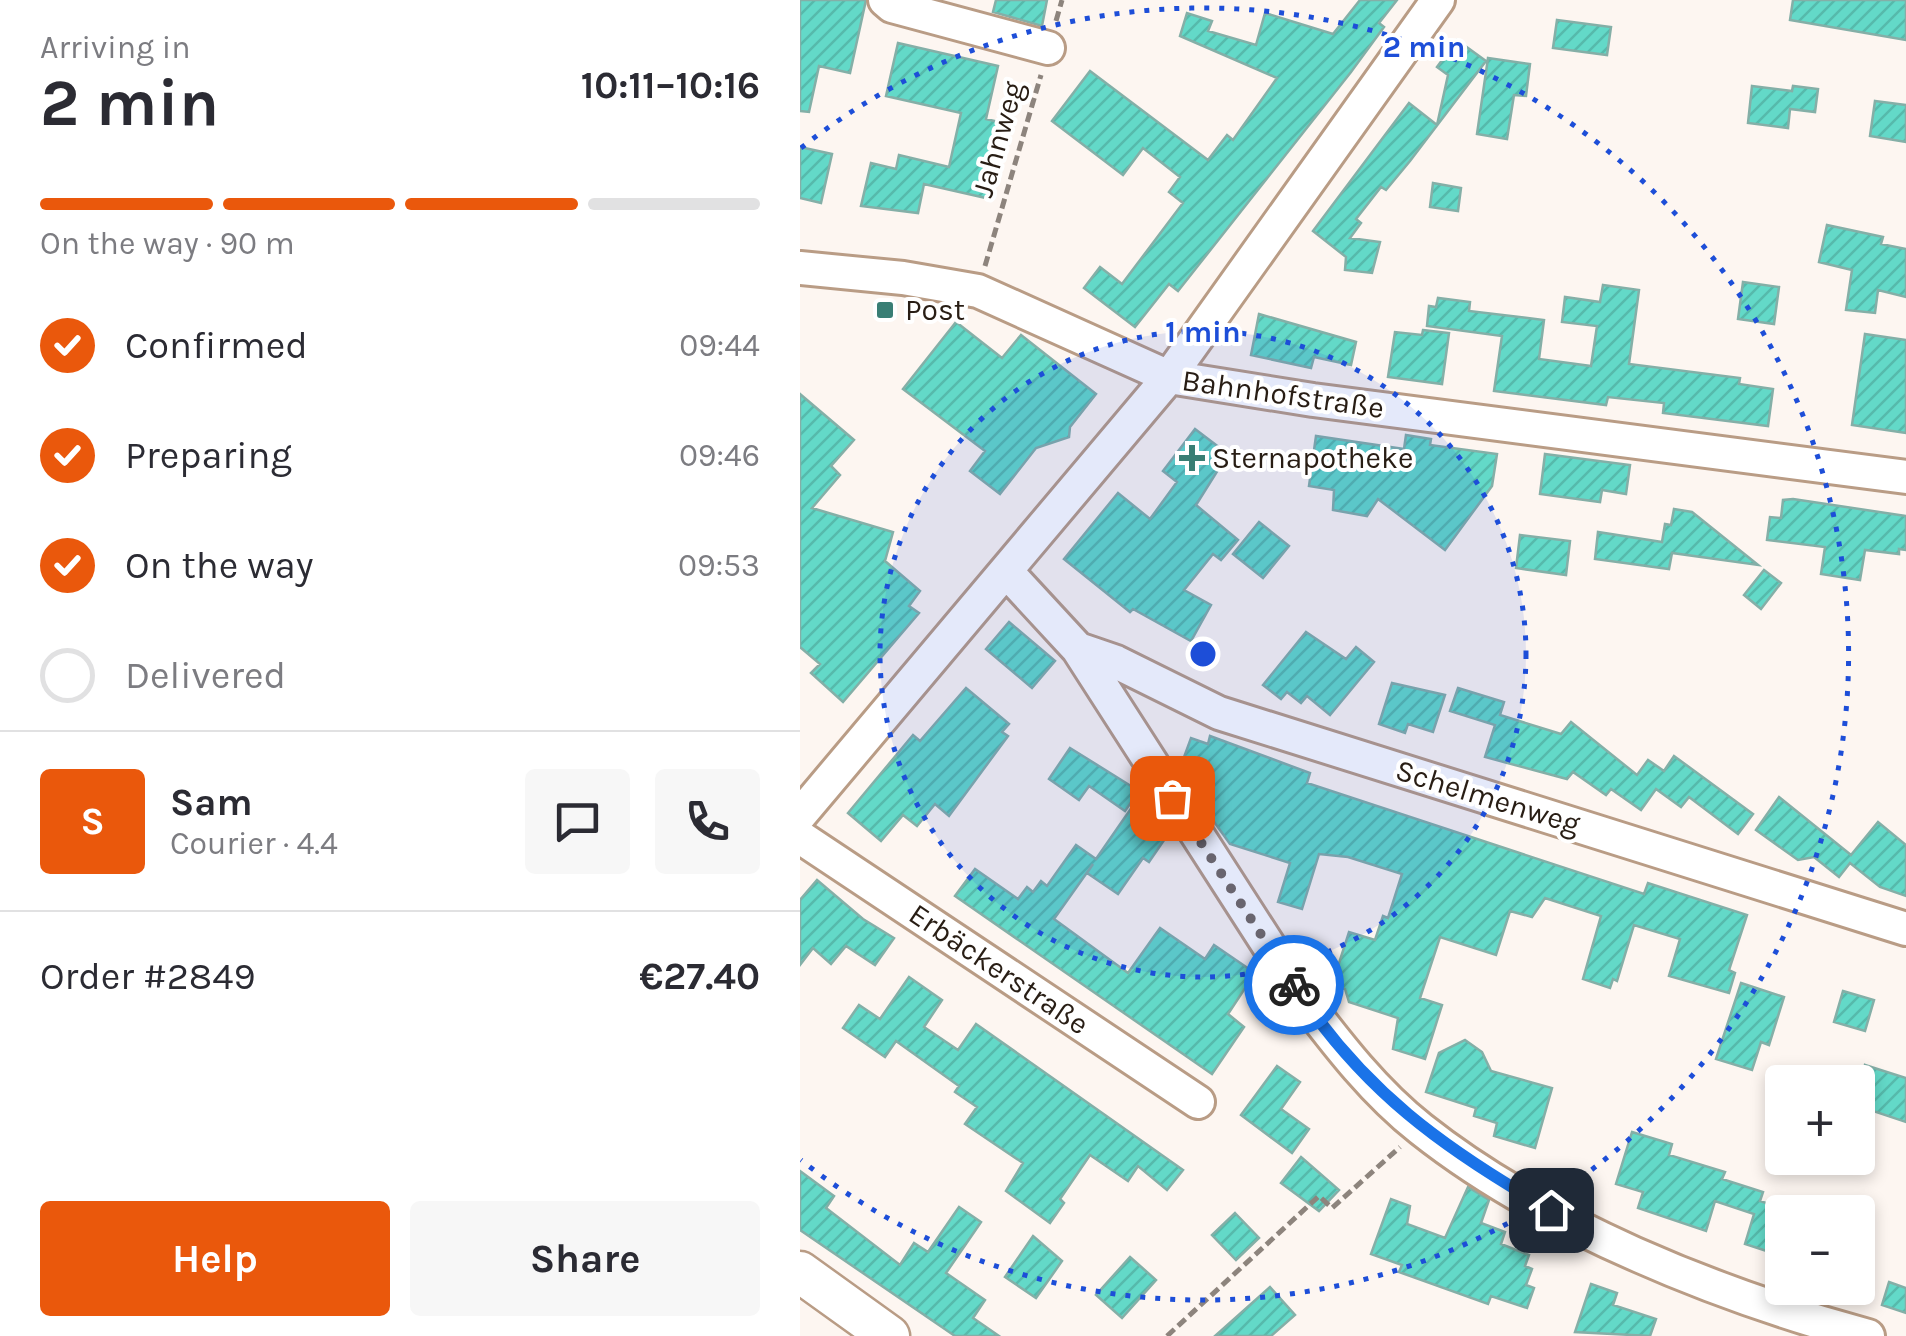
<!DOCTYPE html>
<meta charset="utf-8">
<style>
body{margin:0;font-family:Karla,sans-serif;background:#f7f7f7;color:#2b2b33;height:100vh;display:flex;flex-direction:column;font-size:38px;white-space:nowrap}
*{box-sizing:border-box;margin:0}
p{font-size:32px;color:#7c7c81}
.icon{flex:none;width:55px;height:55px;fill:none;stroke:currentColor;stroke-width:2;stroke-linecap:round;stroke-linejoin:round}
.map{position:relative;flex:1;overflow:hidden}
.panel{display:flex;flex-direction:column;background:#fff;width:800px}
.panel>*{flex:none}
.fabs{position:absolute;left:965px;top:1065px;display:grid;gap:20px}
.fabs a{display:grid;place-items:center;width:110px;height:110px;border-radius:10px;background:#fff;box-shadow:0 5px 15px #0003;font-size:50px}
.pin{position:absolute;display:grid;place-items:center;width:85px;height:85px;color:#fff;margin:-42px;border-radius:20px;box-shadow:0 5px 15px #0006}
.courier{position:absolute;display:grid;place-items:center;width:100px;height:100px;margin:-50px;border:8px solid #1a73e8;border-radius:50%;background:#fff;color:#222;box-shadow:0 2px 12px #0007}
.headline em{font-style:normal;font-weight:700}
.headline div{display:flex;flex-direction:column-reverse}
.headline{display:flex;align-items:center;justify-content:space-between;height:170px;padding:0 40px}
h1{font-size:65px;font-weight:700;line-height:75px}
.bar{display:grid;grid-template-columns:repeat(4,1fr);gap:15px 10px;align-content:center;height:120px;padding:0 40px}
.bar i{height:12px;border-radius:8px;background:#e1e1e2}
.bar .on{background:#ea580c}
.bar p{grid-column:span 4}
.line{display:flex;align-items:center;gap:25px;padding:0 40px;border-top:2px solid #e1e1e2}
.line div{flex:1}
.round{display:grid;place-items:center;flex:none;width:105px;height:105px;border-radius:10px;background:#f7f7f7}
ol{padding:0 40px;list-style:none}
li{display:flex;align-items:center;gap:30px;height:110px}
li p{margin-inline-start:auto}
li .icon{padding:10px;border-radius:50%;background:#ea580c;color:#fff;stroke-width:4}
li:last-child{color:#7c7c81}
li i{width:55px;height:55px;border:5px solid #e1e1e2;border-radius:50%}
.primary-button{display:flex;gap:20px;margin-top:auto;padding:20px 40px}
.primary-button a{flex:1;height:115px;border-radius:10px;background:#ea580c;color:#fff;font-size:40px;font-weight:700;line-height:115px;text-align:center}
.primary-button a+a{background:#f7f7f7;color:#2b2b33}
main{display:flex;flex:1;min-height:0}
.map>svg:first-child{display:block}
.building{fill:url(#building-hatch);stroke:#84afa7;stroke-width:2.5}
.lines{fill:none;stroke-linecap:round;stroke-linejoin:round}
.minor-casing{stroke:#b99c85;stroke-width:38}
.tertiary-casing{stroke:#b99c85;stroke-width:45}
.path{stroke:#8d847d;stroke-width:5;stroke-dasharray:10 5;stroke-linecap:butt}
.minor{stroke:#fff;stroke-width:32}
.tertiary{stroke:#fff;stroke-width:40}
.done{stroke:#736961;stroke-width:10;stroke-dasharray:0 18}
.route{stroke:#1a73e8;stroke-width:12}
.ring{fill:none;stroke:#1d4ed8;stroke-width:5;stroke-dasharray:5 10}
.poi-dot{fill:#397e74;stroke:#fff;stroke-width:4}
.labels{text-anchor:middle;stroke-width:8;stroke-linejoin:round;paint-order:stroke}
.street-label{font-size:30px;fill:#281d14;stroke:#fff}
.poi-label{font-size:30px;fill:#281d14;stroke:#fff;text-anchor:start}
.centre{fill:#1d4ed8;stroke:#fff;stroke-width:5}
.ring-label{font-size:30px;text-anchor:middle;font-weight:bold;fill:#1d4ed8;stroke:#fff;stroke-width:8;stroke-linejoin:round;paint-order:stroke}
</style>
<main>
<section class="panel">
<div class="headline"><div><h1>2 min</h1><p>Arriving in</p></div><em>10:11–10:16</em></div>
<div class="bar"><i class="on"></i><i class="on"></i><i class="on"></i><i></i><p>On the way · 90 m</p></div>
<ol>
<li><svg class="icon" aria-label="check" viewBox="0 0 24 24"><path d="M5 12l5 5 9-10"/></svg>Confirmed<p>09:44</p></li>
<li><svg class="icon" aria-label="check" viewBox="0 0 24 24"><path d="M5 12l5 5 9-10"/></svg>Preparing<p>09:46</p></li>
<li><svg class="icon" aria-label="check" viewBox="0 0 24 24"><path d="M5 12l5 5 9-10"/></svg>On the way<p>09:53</p></li>
<li><i></i>Delivered</li>
</ol>
<div class="line" style="height:180px"><b class="round" style="background:#ea580c;color:#fff">S</b><div><b>Sam</b><p>Courier · 4.4</p></div><a class="round"><svg class="icon" aria-label="chat" viewBox="0 0 24 24"><path d="M4 5h16v11H9l-5 4z"/></svg></a><a class="round"><svg class="icon" aria-label="phone" viewBox="0 0 24 24"><path d="M5 4h4l2 5-3 2q2 4 5 5l2-3 5 2v4C11 20 4 13 5 4z"/></svg></a></div>
<div class="line" style="height:130px"><div>Order #2849</div><b>€27.40</b></div>
<div class="primary-button"><a>Help</a><a>Share</a></div>
</section>
<div class="map">
<svg width="1106" height="1336" viewBox="0 0 1106 1336">
<defs>
<pattern id="building-hatch" width="6" height="6" patternUnits="userSpaceOnUse" patternTransform="scale(2.5)"><rect width="6" height="6" fill="#63d9c8"/><path d="M-1 1l2-2M0 6l6-6M5 7l2-2" fill="none" stroke="#56baab"/></pattern>
</defs>
<rect width="100%" height="100%" fill="#fdf6f1"/>
<path class="building" d="M0,0H66L50,73L19,66L9,112L0,111Z
M196,0H247L242,26L193,12Z
M560,0H597L579,23L584,27L551,72L378,291L369,284L335,327L284,288L300,267L322,284L383,203L369,192L380,177L343,148L323,175L252,121L290,71L408,160L427,135L433,140L477,78L380,36L387,13L412,21L408,31L456,45L465,13L533,34Z
M993,0H1106V40L990,20Z
M757,20L811,27L807,55L753,48Z
M657,40L686,61L610,161L586,190L581,187L556,219L561,223L550,238L580,242L572,273L545,270L546,257L513,231L609,103L637,125L648,75L637,67Z
M98,43L198,66L186,119L207,124L190,199L124,184L118,213L61,206L71,163L96,169L99,155L149,167L161,113L86,96Z
M688,58L730,64L726,96L714,95L707,139L677,134Z
M952,86L992,91L993,86L1018,89L1015,112L990,109L988,128L948,123Z
M1075,101L1106,105V142L1070,136Z
M0,147L32,154L21,203L0,198Z
M633,183L661,188L658,211L630,207Z
M1027,225L1083,237L1081,244L1106,249V297L1078,290L1075,313L1046,310L1052,270L1019,262Z
M943,282L979,287L974,324L938,319Z
M803,285L839,290L829,364L940,378L939,384L973,389L968,426L863,413L864,403L808,397L806,405L694,391L702,336L627,326L629,306L636,307L638,298L670,302L669,311L744,320L739,359L791,366L797,326L762,322L765,297L800,302Z
M459,314L556,342L551,365L514,357L511,368L451,355Z
M156,322L202,358L221,335L296,394L270,427L269,437L236,448L200,494L170,471L185,451L103,389Z
M623,330L649,333L642,384L588,377L595,332L622,335Z
M1065,334L1106,340V433L1052,425Z
M0,394L54,440L31,466L40,475L12,508L93,532L85,561L120,591L109,606L119,613L43,702L11,673L20,664L0,647Z
M395,429L428,454L396,505L438,540L421,560L413,554L384,590L411,605L391,641L333,609L330,612L264,559L318,493L350,519L377,482L363,471Z
M606,435L631,439L630,445L697,454L692,486L645,550L578,499L567,516L533,510L534,490L509,486L516,436L604,449Z
M745,454L830,465L826,494L802,490L800,502L740,494Z
M993,499L1106,516V550L1099,549V554L1065,550L1060,580L1021,574L1025,547L967,540L970,517L981,518L983,500Z
M874,509L892,512L958,565L872,553L869,569L795,559L798,532L862,542L865,524L871,525Z
M459,522L489,546L463,578L433,554Z
M720,535L770,541L766,575L716,568Z
M964,570L981,583L961,609L944,595Z
M209,622L255,661L232,688L186,649Z
M506,632L546,659L556,647L574,662L530,715L507,696L501,703L487,692L481,699L463,685Z
M592,683L645,695L633,732L608,724L605,733L579,724Z
M166,688L209,724L202,732L208,736L149,816L135,804L117,826L103,815L81,841L48,813L113,735L120,741Z
M658,688L704,702L700,715L761,734L771,722L837,775L848,760L864,771L874,756L953,814L938,834L889,797L881,807L856,789L841,810L811,789L806,795L773,772L767,779L685,757L695,725L650,711Z
M410,736L510,773L507,783L844,894L848,883L947,915L929,970L935,973L929,993L869,976L880,939L834,925L817,981L813,979L810,988L783,979L801,916L745,898L732,917L710,911L696,955L640,937L620,998L642,1005L625,1059L593,1049L598,1018L549,1002L545,989L532,985L549,932L575,940L583,916L588,918L602,874L548,857L519,854L502,909L478,902L490,863L430,844L397,798L407,768L383,760L391,738L408,744Z
M270,748L339,791L325,811L289,786L279,800L249,779Z
M339,797L357,809L371,830L349,862L343,858L318,894L287,873L293,864L254,919L328,973L360,928L405,959L414,945L455,973L428,1014L444,1027L412,1074L155,896L175,869L218,899L227,887L233,892L241,881L247,886L276,845L296,859Z
M979,797L1051,855L1078,822L1106,845V896L1080,887L1050,863L1039,877L1014,857L998,860L956,830Z
M17,880L63,919L94,938L75,965L46,946L31,964L13,948L0,965V900Z
M109,977L142,1000L124,1027L158,1050L176,1024L383,1170L367,1190L338,1166L328,1181L290,1155L260,1199L264,1203L250,1223L206,1191L223,1163L165,1124L177,1107L155,1092L159,1086L96,1041L85,1057L43,1028L59,1005L80,1019Z
M941,983L984,997L969,1045L961,1042L952,1070L916,1059Z
M1043,991L1074,1000L1065,1031L1034,1022Z
M665,1040L682,1052L691,1071L752,1088L735,1148L694,1136L697,1123L674,1116L676,1108L626,1092L639,1053Z
M1065,1065L1106,1078V1122L1058,1106Z
M477,1066L500,1082L481,1109L509,1129L492,1153L441,1115Z
M832,1132L872,1144L869,1155L925,1172L922,1179L963,1192L960,1201L978,1207L982,1215V1256L945,1244L954,1214L915,1201L906,1231L838,1208L843,1192L816,1184Z
M501,1157L539,1190L519,1211L481,1183Z
M0,1171L34,1196L26,1208L100,1265L114,1243L128,1252L159,1207L181,1222L146,1273L185,1300L173,1318L199,1336H155L0,1230Z
M668,1187L689,1200L681,1223L705,1232L701,1244L729,1255L725,1266L732,1269L726,1285L734,1288L727,1308L691,1296L688,1304L599,1272L602,1265L571,1254L591,1199L610,1206L607,1224L645,1238Z
M435,1213L459,1238L436,1260L412,1235Z
M233,1236L262,1261L236,1298L205,1277Z
M330,1257L356,1280L322,1318L296,1295Z
M1089,1282L1106,1288V1313L1082,1305Z
M791,1284L817,1293L813,1305L856,1319L850,1336L775,1332Z
M470,1287L495,1315L471,1336H415Z"/>
<g class="lines">
<defs>
<path id="minor" d="M85,0L92,6L248,48
M0,268L103,278L178,291L369,377L513,400L1106,477
M206,571L278,649L503,999C538,1045 575,1093 621,1129C742,1225 919,1296 1068,1336
M278,649L316,662L419,713L1106,929
M0,815L369,377L638,0
M0,837L398,1102"/>
<path id="tertiary" d="M0,1272L89,1336"/>
</defs>
<use href="#minor" class="minor-casing"/>
<use href="#tertiary" class="tertiary-casing"/>
<path class="path" d="M256,21L262,0
M185,266L241,75
M367,1336L519,1196L532,1208L600,1147"/>
<use href="#minor" class="minor"/>
<use href="#tertiary" class="tertiary"/>
</g>
<g class="lines">
<path class="done" d="M372,798L494,985"/>
<path class="route" d="M494,985C562,1090 644,1149 751,1210"/>
</g>
<circle cx="403" cy="654" r="323" fill="#1d4ed8" fill-opacity=".12"/>
<g class="ring">
<circle cx="403" cy="654" r="323"/>
<path d="M1 148A646 646 0 1 1 1 1160"/>
</g>
<g class="poi-dot">
<rect x="75" y="300" width="20" height="20" rx="5"/>
<path d="M387 443h10v10h10v10h-10v10h-10v-10h-10v-10h10z"/>
</g>
<g class="labels">
<g class="street-label">
<text transform="translate(198 139) rotate(-74)" y="10">Jahnweg</text>
<text transform="translate(483 394) rotate(8)" y="10">Bahnhofstraße</text>
<text transform="translate(688 797) rotate(17)" y="10">Schelmenweg</text>
<text transform="translate(199 969) rotate(34)" y="10">Erbäckerstraße</text>
</g>
<g class="poi-label">
<text x="105" y="320">Post</text>
<text x="412" y="468">Sternapotheke</text>
</g>
</g>
<circle cx="403" cy="654" r="15" class="centre"/>
<g class="ring-label">
<text x="624" y="57">2 min</text>
<text x="403" y="342">1 min</text>
</g>
</svg>
<div class="fabs">
<a>+</a>
<a>−</a>
</div>
<div class="pin" style="left:372px;top:798px;background:#ea580c"><svg class="icon" aria-label="bag" viewBox="0 0 24 24"><path d="M5 8h14l-1 12H6zM9 8a3 3 0 0 1 6 0"/></svg></div>
<div class="pin" style="left:751px;top:1210px;background:#1f2937"><svg class="icon" aria-label="home" viewBox="0 0 24 24"><path d="M3 11l9-7 9 7M6 9v11h12V9"/></svg></div>
<div class="courier" style="left:494px;top:985px"><svg class="icon" aria-label="bike" viewBox="0 0 24 24"><circle cx="6" cy="16" r="4"/><circle cx="18" cy="16" r="4"/><path d="M6 16l4-8h5l3 8M10 8l3 8H6M13 5h3"/></svg></div>
</div>
</main>
